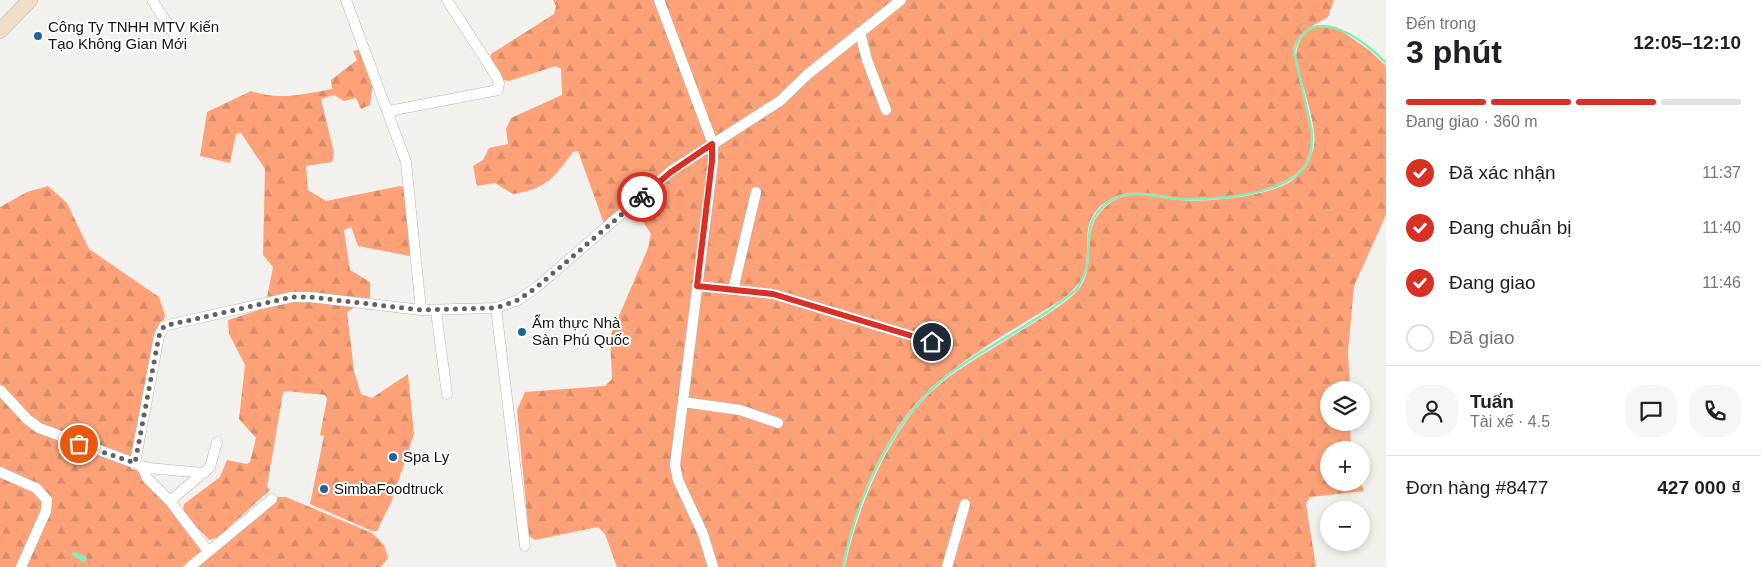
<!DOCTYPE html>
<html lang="vi">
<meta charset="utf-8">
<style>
body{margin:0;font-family:Helvetica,sans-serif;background:#f6f6f6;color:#202124;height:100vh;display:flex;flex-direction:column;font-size:19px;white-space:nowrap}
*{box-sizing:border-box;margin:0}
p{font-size:16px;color:#757577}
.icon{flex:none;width:28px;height:28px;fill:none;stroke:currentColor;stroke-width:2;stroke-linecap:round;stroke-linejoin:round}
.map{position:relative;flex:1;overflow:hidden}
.drawer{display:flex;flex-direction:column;background:#fff;width:375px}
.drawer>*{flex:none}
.buttons{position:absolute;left:1320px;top:381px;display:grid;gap:10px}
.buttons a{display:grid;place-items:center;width:50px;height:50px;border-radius:50%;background:#fff;box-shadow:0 2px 8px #0003;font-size:25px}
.pin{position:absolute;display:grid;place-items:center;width:42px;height:42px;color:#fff;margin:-21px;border:2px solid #fff;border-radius:50%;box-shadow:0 1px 5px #0007}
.courier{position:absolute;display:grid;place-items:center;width:50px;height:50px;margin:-25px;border:4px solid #d93025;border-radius:50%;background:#fff;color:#222;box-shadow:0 1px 6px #0007}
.head em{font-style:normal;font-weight:800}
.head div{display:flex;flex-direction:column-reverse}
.head{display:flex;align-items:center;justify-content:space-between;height:85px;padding:0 20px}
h1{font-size:32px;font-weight:800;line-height:38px}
.bar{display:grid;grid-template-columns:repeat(4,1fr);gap:8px 5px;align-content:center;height:60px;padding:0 20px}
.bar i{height:6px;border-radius:4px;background:#e0e0e0}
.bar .current{background:#d93025}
.bar p{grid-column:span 4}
.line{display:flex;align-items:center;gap:12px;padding:0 20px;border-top:1px solid #e0e0e0}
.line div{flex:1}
.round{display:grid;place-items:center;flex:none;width:52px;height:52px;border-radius:20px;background:#f6f6f6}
ol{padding:0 20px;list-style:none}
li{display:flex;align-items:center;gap:15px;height:55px}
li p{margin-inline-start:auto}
li .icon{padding:5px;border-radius:50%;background:#d93025;color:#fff;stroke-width:4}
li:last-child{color:#757577}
li i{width:28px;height:28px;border:2px solid #e0e0e0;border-radius:50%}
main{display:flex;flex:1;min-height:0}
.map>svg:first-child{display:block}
.forest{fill:url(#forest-firs)}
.water{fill:#85ecb9}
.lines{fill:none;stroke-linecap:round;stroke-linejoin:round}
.stream{stroke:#85ecb9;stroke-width:2.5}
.street-casing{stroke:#b5b5b2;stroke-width:11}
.secondary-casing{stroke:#b5b5b2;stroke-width:16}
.street{stroke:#fff;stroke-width:10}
.secondary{stroke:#eedec7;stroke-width:15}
.done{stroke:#61615f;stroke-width:5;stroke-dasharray:0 9}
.route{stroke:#d93025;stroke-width:6}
.poi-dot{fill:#216399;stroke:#fffffe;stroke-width:2}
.labels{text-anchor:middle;stroke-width:4;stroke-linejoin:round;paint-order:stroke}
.poi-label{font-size:15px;fill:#131312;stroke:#fffffe;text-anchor:start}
</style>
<main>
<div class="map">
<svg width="1386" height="567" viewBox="0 0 1386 567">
<defs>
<pattern id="forest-firs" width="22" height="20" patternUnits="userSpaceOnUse" patternTransform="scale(1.25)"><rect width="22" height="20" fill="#fda278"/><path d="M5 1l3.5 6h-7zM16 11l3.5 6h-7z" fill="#d88b67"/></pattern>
</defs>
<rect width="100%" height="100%" fill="#f2f1ee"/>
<path class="forest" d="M553,0H1334L1328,17C1312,27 1299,30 1293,50L1311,131C1311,142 1311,155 1305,164C1284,195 1214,201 1180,198C1156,196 1132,186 1109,200C1080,218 1090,238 1086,264C1085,278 1076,287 1067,296C1022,325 970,352 931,388C884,432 855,505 842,567H617L605,534L598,527L535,540L529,536L517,410L525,392L605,386L612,379L610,337L648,248L651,234L636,211L604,224L578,151L573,152C554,178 546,189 513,194L495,183L477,186L473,166L483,160L489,148L508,144L506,129L511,118L562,95L561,69L556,66L509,81L502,80L491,61V54L554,14L556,6Z
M1319,25L1336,27L1369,50L1386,66V215L1354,286L1348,351L1350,390H1329V422L1350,423L1351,450H1329V482L1361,483L1364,491L1310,497L1306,504L1316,567H845C856,510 889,432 931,392C952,372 979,357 1003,342C1021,330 1066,305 1078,290C1100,263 1076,228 1109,204C1129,188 1154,198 1178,200C1206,203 1266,197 1290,182C1302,174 1311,160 1314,146C1318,128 1301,81 1296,61C1296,43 1302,32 1319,25Z
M362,49L376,85L372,89L370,105L361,109L356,98L344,101L334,95L321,99L334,153L332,162L306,166L308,190L326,201L400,186L406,188L413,247L410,256L358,246L351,227L344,230L350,270L370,282V298L347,312L354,371L361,394L372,398L408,374L414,434L392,500L377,531H372L310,504L324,436L320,435L327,399L325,395L286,391L283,393L267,487L270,490L217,538L209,540L183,512L184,504L220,477L227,460L247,464L250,462L256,438L239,419L245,365L229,334L228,320L265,308L273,267L263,255L265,169L241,133L236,134L230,163L200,156L207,112L251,91C276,101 306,94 332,89L331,80L357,60L353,51Z
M48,186L67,203L89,249L159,297L165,315L131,469L136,470L146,478L203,550L182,567H0V207L27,192Z
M278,497H286L372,533L384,545L388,558L381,567H194Z"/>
<path class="water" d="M73,551L87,557L85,563L72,555Z"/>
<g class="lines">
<path class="stream" d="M843,567C857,496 895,411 956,369C995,342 1041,320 1077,289C1081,282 1086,274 1087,265C1091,239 1083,222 1107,203C1130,186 1156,198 1181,199C1215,200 1285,196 1306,165C1312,155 1312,142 1312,132L1294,51C1309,0 1364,39 1386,63"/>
<defs>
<path id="street" d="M152,0L177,39
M346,0L406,162L421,310
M659,0L713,144V161L675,465L678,480L703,534L713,567
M860,32L867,60L886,110
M389,111L498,90L499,83L496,76L447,0
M697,286L773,294L932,342
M733,290L756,192
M496,308L525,546
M436,311L447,394
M0,390L27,419L39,428L148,468L204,473
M683,402L740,410L778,423
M135,463L159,336L164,326L292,297H310L421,310L496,308L518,300L537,287L671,171L780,101L808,74L901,0
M142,466L147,478L170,501L208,551
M0,472L36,488L47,500L46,511L21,567
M170,501L210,467L217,442
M190,567L272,499
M947,567L965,504"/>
<path id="secondary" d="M0,31L30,0"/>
</defs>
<use href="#street" class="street-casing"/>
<use href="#secondary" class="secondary-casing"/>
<use href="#street" class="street"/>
<use href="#secondary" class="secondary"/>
</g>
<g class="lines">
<path class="done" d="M79,444L135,463L159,336L164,326L292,297H310L421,310L496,308L518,300L537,287L642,197"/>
<path class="route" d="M642,197L671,172L712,144V161L697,286L773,294L932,342"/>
</g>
<g class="poi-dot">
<circle cx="38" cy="36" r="5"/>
<circle cx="522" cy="332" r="5"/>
<circle cx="393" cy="457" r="5"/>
<circle cx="324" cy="489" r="5"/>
</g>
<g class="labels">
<g class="poi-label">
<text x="48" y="32">Công Ty TNHH MTV Kiến<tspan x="48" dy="17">Tạo Không Gian Mới</tspan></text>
<text x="532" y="328">Ẩm thực Nhà<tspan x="532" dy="17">Sàn Phú Quốc</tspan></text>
<text x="403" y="462">Spa Ly</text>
<text x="334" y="494">SimbaFoodtruck</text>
</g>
</g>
</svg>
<div class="buttons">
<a><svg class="icon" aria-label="layers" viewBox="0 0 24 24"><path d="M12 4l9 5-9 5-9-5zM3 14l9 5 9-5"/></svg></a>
<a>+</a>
<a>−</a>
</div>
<div class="pin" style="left:79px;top:444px;background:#ea580c"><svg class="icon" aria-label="bag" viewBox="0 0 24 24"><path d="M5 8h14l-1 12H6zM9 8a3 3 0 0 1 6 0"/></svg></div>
<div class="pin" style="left:932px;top:342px;background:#1f2937"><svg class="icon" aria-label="home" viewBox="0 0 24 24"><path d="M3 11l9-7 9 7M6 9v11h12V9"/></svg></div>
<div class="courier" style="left:642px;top:197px"><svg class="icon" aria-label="bike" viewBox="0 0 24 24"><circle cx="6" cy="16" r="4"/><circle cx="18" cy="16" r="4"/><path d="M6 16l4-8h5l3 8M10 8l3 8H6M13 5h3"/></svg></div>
</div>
<section class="drawer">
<div class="head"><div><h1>3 phút</h1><p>Đến trong</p></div><em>12:05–12:10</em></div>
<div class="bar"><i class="current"></i><i class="current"></i><i class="current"></i><i></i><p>Đang giao · 360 m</p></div>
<ol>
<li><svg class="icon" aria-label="check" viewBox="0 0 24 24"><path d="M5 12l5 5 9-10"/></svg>Đã xác nhận<p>11:37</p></li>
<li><svg class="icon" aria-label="check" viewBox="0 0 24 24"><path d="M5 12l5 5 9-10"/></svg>Đang chuẩn bị<p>11:40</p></li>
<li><svg class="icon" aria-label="check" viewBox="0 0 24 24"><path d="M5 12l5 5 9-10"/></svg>Đang giao<p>11:46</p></li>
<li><i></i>Đã giao</li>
</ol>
<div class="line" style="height:90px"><a class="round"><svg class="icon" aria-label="person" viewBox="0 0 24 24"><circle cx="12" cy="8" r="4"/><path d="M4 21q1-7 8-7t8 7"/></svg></a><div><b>Tuấn</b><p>Tài xế · 4.5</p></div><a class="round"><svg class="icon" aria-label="chat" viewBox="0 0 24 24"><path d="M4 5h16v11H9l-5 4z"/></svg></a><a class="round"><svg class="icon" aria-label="phone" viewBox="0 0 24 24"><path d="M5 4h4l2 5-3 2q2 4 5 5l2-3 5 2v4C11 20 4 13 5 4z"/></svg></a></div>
<div class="line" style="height:65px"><div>Đơn hàng #8477</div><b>427 000 ₫</b></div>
</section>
</main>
